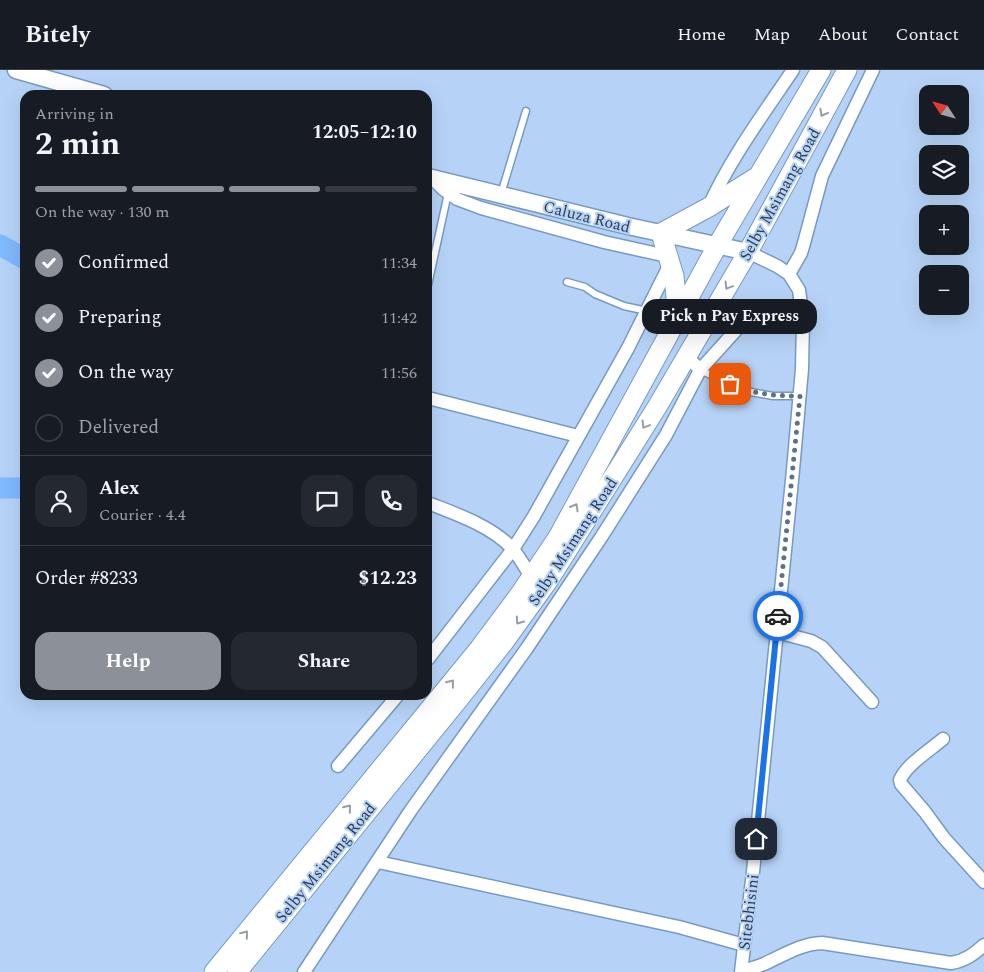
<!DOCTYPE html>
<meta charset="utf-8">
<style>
body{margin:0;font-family:Spectral,serif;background:#242831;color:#f1f3f6;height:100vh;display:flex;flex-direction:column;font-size:19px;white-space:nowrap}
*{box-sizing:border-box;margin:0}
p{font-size:16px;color:#9ea1a6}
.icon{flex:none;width:28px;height:28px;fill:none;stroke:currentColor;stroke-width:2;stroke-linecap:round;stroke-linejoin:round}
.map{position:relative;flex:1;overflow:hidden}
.side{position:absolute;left:20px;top:20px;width:412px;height:610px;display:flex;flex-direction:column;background:#171b24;border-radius:15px;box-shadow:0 5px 20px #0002}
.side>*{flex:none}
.needle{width:32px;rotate:306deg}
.buttons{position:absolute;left:919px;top:15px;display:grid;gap:10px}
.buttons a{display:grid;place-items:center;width:50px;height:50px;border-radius:10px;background:#171b24;box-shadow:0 5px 20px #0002;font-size:25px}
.pin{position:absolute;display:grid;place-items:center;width:42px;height:42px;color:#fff;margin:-21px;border-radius:10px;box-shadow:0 2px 8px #0006}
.courier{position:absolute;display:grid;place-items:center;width:50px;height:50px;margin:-25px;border:4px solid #1a73e8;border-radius:50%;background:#fff;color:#222;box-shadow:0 1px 6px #0007}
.bubble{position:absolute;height:35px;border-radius:15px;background:#171b24;box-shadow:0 5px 20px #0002;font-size:16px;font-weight:700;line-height:35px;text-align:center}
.headline em{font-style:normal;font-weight:700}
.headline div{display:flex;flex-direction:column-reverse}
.headline{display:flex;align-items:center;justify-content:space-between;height:85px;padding:0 15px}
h1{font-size:32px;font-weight:700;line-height:38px}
.bar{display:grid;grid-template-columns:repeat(4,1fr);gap:8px 5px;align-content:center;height:60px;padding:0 15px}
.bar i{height:6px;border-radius:4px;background:#363941}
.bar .selected{background:#8c9099}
.bar p{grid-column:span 4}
.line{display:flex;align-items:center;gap:12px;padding:0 15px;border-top:1px solid #363941}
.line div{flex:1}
.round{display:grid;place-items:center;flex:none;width:52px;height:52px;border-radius:15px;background:#242831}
ol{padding:0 15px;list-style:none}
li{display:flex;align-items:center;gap:15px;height:55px}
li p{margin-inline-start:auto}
li .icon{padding:5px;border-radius:50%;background:#8c9099;color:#fff;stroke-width:4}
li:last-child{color:#9ea1a6}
li i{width:28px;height:28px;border:2px solid #363941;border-radius:50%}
.primary-button{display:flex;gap:10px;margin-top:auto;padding:10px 15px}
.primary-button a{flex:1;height:58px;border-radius:15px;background:#8c9099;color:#fff;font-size:20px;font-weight:700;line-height:58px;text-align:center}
.primary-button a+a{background:#242831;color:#f1f3f6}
header{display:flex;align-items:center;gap:30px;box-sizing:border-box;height:70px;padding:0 25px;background:#171b24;border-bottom:1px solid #363941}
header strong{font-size:24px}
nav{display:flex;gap:28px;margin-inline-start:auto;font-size:18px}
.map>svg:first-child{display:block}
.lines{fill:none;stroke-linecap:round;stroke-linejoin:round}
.river{stroke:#80b9fe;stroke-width:21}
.service-casing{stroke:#779ac4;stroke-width:9}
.minor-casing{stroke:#779ac4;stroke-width:15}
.tertiary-casing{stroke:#779ac4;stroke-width:19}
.secondary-casing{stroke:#779ac4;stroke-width:21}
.service{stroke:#fff;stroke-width:6}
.minor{stroke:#fff;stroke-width:12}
.tertiary{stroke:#fff;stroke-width:16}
.secondary{stroke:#fff;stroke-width:19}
.oneway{stroke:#969ea6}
.done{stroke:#5d7189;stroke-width:5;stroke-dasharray:0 9}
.route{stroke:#1a73e8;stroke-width:6}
.labels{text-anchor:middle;stroke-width:4;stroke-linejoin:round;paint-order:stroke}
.street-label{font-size:16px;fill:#2d3c4e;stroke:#b6d3f7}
</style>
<header>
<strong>Bitely</strong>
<nav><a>Home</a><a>Map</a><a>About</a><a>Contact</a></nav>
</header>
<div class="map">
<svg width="984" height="902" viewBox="0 0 984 902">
<rect width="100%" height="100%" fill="#b6d3f7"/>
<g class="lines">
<path class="river" d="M0,175L25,189
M0,418H25"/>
<defs>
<path id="service" d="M501,124L526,41
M567,212L585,217L595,224L624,236L647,241
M428,215L448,123
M700,300L745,321L773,326H800"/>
<path id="minor" d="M432,108L443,119L457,129L481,138L604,172L667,186
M709,136C730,89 764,43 793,0
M789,204L801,183L804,173L822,106L873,0
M700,300L738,258L757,245L802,236
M428,328L578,366
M428,433C456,444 489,455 511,477C519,486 525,497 531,507
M777,562L811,571L822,577L872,632
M428,589L513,479L534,446L628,278L670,194
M943,669C930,680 906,695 900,710L901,714L925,742L944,768L984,812
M338,696L398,625
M378,792L679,857L744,875
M304,902L411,740L527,578L602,466L666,365L700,300L687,286
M741,902L753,802L793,400L802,299L803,250L799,220L789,204L777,196L748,182
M741,902C749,899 756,897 764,894C784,885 800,874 822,873L951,893C965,891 974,884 984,875"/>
<path id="tertiary" d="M16,0L104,25
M428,107L628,156L748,182"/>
<path id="secondary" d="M675,250L676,227L674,206L661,163L709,137L755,108
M214,902L479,579L520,524L558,467L717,176L821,0
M237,902L462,625L504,572L550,508L657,337L748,182L847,0"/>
</defs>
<use href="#service" class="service-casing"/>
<use href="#minor" class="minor-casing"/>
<use href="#tertiary" class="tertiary-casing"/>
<use href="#secondary" class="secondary-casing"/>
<use href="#service" class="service"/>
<use href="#minor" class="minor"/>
<use href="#tertiary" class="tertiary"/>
<use href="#secondary" class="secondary"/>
</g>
<defs><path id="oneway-chevron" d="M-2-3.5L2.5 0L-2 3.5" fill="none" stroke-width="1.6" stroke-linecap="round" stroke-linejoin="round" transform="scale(1.25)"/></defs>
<g class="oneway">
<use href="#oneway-chevron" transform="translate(823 43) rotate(119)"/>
<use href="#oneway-chevron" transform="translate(728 216) rotate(121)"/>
<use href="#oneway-chevron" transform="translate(645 355) rotate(121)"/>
<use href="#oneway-chevron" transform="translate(575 437) rotate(-60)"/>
<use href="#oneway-chevron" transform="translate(519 551) rotate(125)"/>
<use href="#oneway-chevron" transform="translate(451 613) rotate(-51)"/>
<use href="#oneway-chevron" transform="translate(348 738) rotate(-51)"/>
<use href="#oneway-chevron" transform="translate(245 864) rotate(-51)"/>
</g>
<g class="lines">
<path class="done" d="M730,314C753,324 775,326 800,326L778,546"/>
<path class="route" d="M756,769L778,546"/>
</g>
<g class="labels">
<g class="street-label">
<text transform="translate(779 124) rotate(-61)" y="6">Selby Msimang Road</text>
<text transform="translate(587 146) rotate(14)" y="6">Caluza Road</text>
<text transform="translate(572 471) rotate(-57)" y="6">Selby Msimang Road</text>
<text transform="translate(325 792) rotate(-51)" y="6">Selby Msimang Road</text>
<text transform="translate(748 842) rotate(-83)" y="6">Sitebhisini</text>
</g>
</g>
</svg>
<div class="buttons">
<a><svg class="needle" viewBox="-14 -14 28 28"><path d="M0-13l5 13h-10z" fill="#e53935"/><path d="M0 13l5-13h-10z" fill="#9ea1a6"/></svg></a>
<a><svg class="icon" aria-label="layers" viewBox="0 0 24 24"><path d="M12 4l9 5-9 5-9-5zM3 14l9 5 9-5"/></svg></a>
<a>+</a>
<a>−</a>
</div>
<div class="pin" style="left:730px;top:314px;background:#ea580c"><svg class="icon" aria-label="bag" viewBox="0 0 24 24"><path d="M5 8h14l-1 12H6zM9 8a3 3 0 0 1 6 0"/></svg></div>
<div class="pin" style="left:756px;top:769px;background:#1f2937"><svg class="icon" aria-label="home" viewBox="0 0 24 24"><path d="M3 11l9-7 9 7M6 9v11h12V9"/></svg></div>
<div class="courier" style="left:778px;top:546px"><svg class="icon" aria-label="car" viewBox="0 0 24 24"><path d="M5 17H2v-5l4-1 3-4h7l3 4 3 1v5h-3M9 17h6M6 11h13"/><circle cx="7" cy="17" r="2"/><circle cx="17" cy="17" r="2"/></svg></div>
<div class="bubble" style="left:642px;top:229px;width:175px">Pick n Pay Express</div>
<section class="side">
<div class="headline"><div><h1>2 min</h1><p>Arriving in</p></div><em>12:05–12:10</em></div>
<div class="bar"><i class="selected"></i><i class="selected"></i><i class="selected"></i><i></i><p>On the way · 130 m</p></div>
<ol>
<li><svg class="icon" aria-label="check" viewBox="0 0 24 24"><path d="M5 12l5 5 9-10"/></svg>Confirmed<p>11:34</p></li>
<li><svg class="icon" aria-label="check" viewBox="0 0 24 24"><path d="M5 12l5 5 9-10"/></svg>Preparing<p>11:42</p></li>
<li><svg class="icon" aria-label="check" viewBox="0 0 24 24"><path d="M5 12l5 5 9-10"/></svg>On the way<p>11:56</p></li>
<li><i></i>Delivered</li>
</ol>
<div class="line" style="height:90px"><a class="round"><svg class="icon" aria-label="person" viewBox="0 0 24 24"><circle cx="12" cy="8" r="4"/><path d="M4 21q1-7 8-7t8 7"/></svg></a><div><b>Alex</b><p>Courier · 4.4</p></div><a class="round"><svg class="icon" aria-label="chat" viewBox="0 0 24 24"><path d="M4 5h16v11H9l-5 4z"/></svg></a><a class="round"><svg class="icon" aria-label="phone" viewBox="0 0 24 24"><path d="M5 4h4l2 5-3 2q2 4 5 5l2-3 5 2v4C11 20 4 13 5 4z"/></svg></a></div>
<div class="line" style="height:65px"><div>Order #8233</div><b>$12.23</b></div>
<div class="primary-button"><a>Help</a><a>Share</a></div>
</section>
</div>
